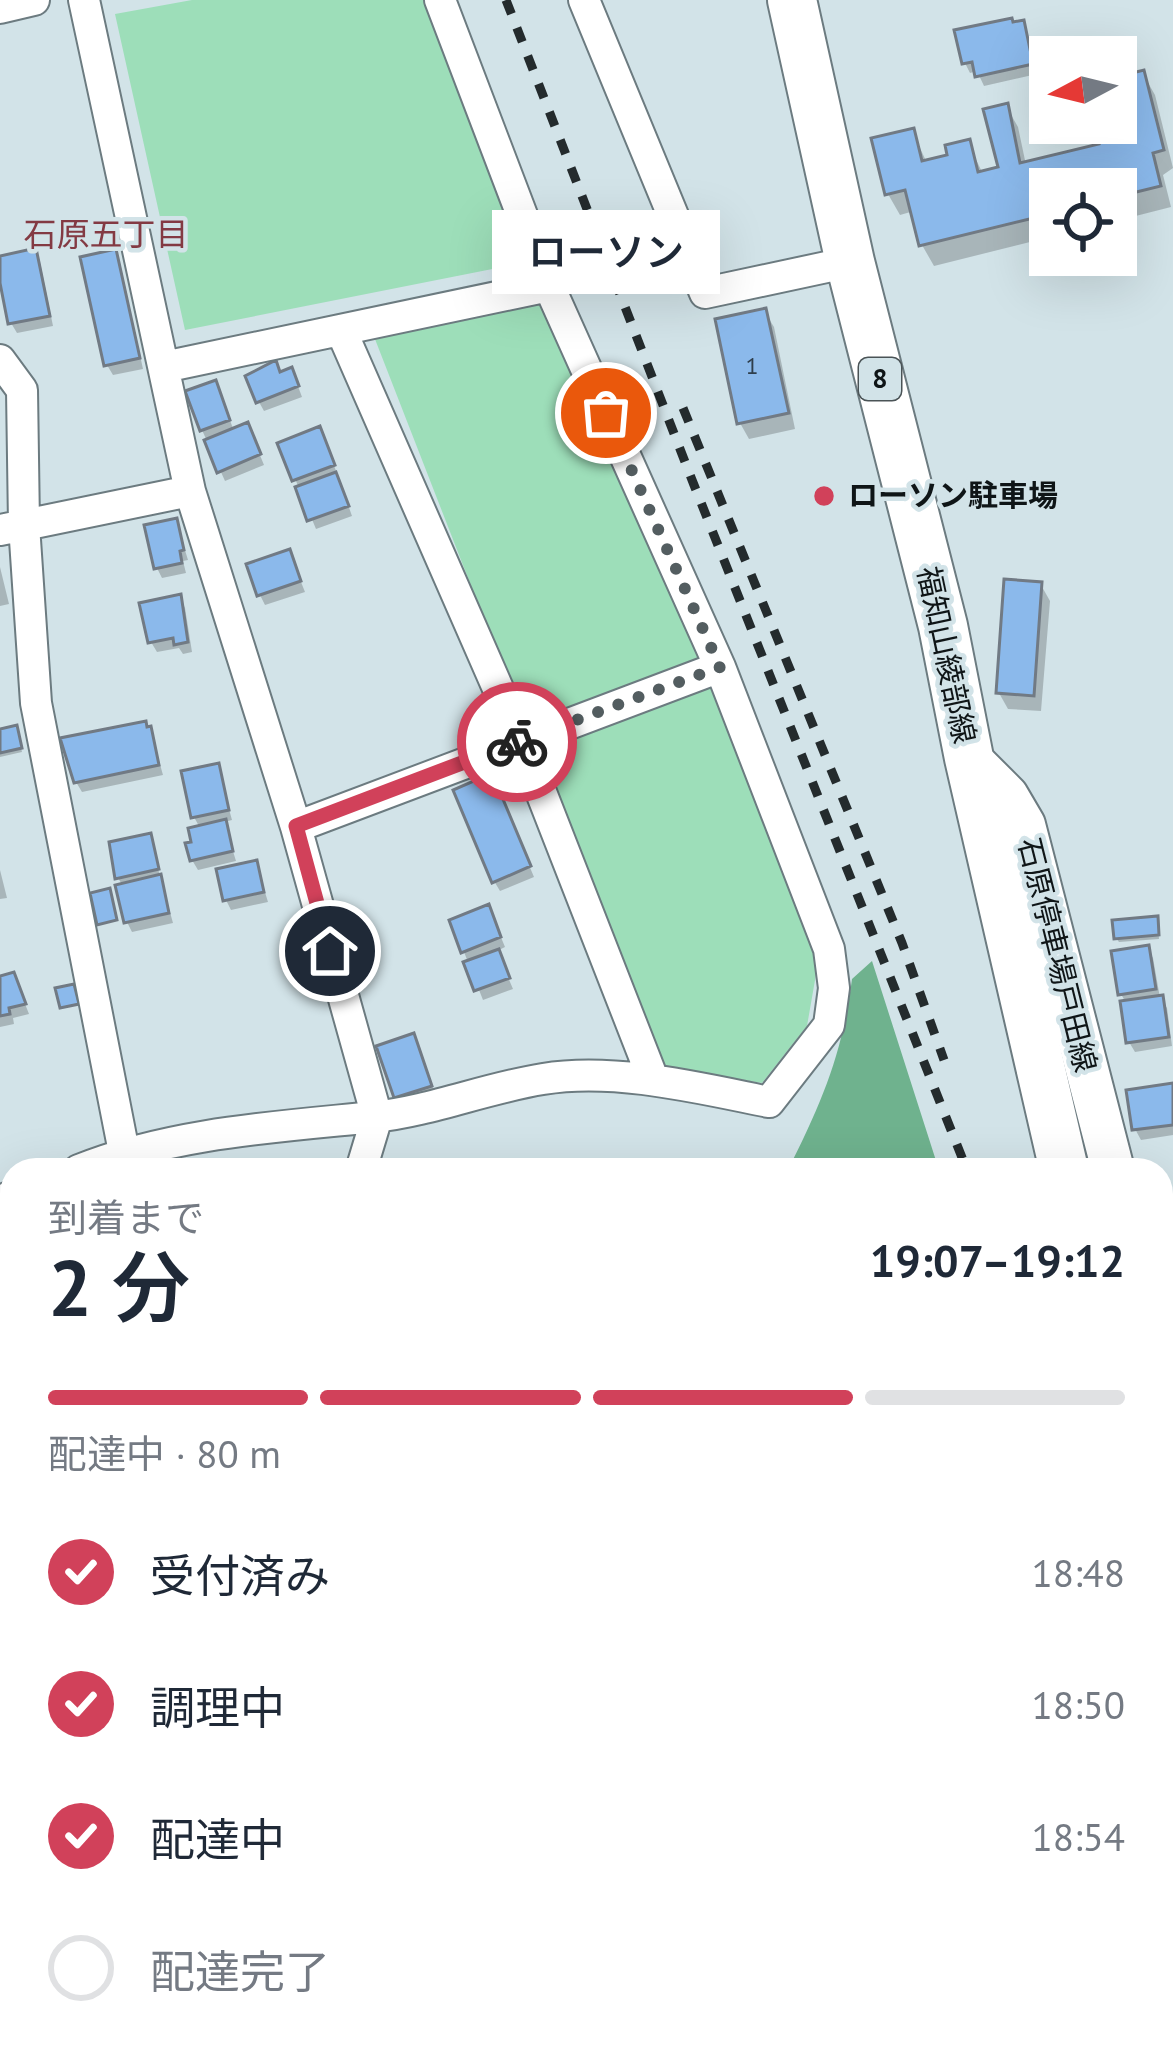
<!DOCTYPE html>
<html lang="ja">
<meta charset="utf-8">
<style>
body{margin:0;font-family:"PT Sans","Noto Sans JP",sans-serif;background:#f6f6f7;color:#1f2937;height:100vh;display:flex;flex-direction:column;font-size:45px;white-space:nowrap}
*{box-sizing:border-box;margin:0}
p{font-size:39px;color:#747a83}
.icon{flex:none;width:66px;height:66px;fill:none;stroke:currentColor;stroke-width:2;stroke-linecap:round;stroke-linejoin:round}
.map{position:relative;flex:1;overflow:hidden}
.panel{position:absolute;left:0px;top:1158px;width:1173px;height:903px;display:flex;flex-direction:column;background:#fff;border-radius:36px 36px 0 0;box-shadow:0 12px 48px #0002}
.panel>*{flex:none}
.needle{width:78px;rotate:263deg}
.controls{position:absolute;left:1029px;top:36px;display:grid;gap:24px}
.controls a{display:grid;place-items:center;width:108px;height:108px;border-radius:0px;background:#fff;box-shadow:0 12px 48px #0002;font-size:60px}
.pin{position:absolute;display:grid;place-items:center;width:102px;height:102px;color:#fff;margin:-51px;border:6px solid #fff;border-radius:50%;box-shadow:0 3px 12px #0007}
.courier{position:absolute;display:grid;place-items:center;width:120px;height:120px;margin:-60px;border:9px solid #d1415a;border-radius:50%;background:#fff;color:#222;box-shadow:0 3px 15px #0007}
.bubble{position:absolute;height:84px;border-radius:0px;background:#fff;box-shadow:0 12px 48px #0002;font-size:39px;font-weight:600;line-height:84px;text-align:center}
.summary em{font-style:normal;font-weight:600}
.summary div{display:flex;flex-direction:column-reverse}
.summary{display:flex;align-items:center;justify-content:space-between;height:204px;padding:0 48px}
h1{font-size:78px;font-weight:600;line-height:90px}
.bar{display:grid;grid-template-columns:repeat(4,1fr);gap:18px 12px;align-content:center;height:144px;padding:0 48px}
.bar i{height:15px;border-radius:9px;background:#e0e1e3}
.bar .on{background:#d1415a}
.bar p{grid-column:span 4}
ol{padding:0 48px;list-style:none}
li{display:flex;align-items:center;gap:36px;height:132px}
li p{margin-inline-start:auto}
li .icon{padding:12px;border-radius:50%;background:#d1415a;color:#fff;stroke-width:4}
li:last-child{color:#747a83}
li i{width:66px;height:66px;border:6px solid #e0e1e3;border-radius:50%}
.map>svg:first-child{display:block}
.green{fill:#9ddeb9}
.forest{fill:#6fb28e}
.shadow{fill:#0003}
.building{fill:#8bb9eb;stroke:#717a84;stroke-width:3}
.lines{fill:none;stroke-linecap:round;stroke-linejoin:round}
.street-casing{stroke:#6c7b80;stroke-width:34}
.secondary-casing{stroke:#6c7b80;stroke-width:46}
.primary-casing{stroke:#6c7b80;stroke-width:52}
.street{stroke:#fff;stroke-width:30}
.secondary{stroke:#fff;stroke-width:42}
.primary{stroke:#fff;stroke-width:48}
.rail{stroke:#242b2d;stroke-width:9;stroke-dasharray:15 15;stroke-linecap:butt}
.done{stroke:#535d60;stroke-width:12;stroke-dasharray:0 21.6}
.route{stroke:#d1415a;stroke-width:15}
.poi-dot{fill:#d1415a;stroke:#d2e3e8;stroke-width:4.5}
.labels{text-anchor:middle;stroke-width:9;stroke-linejoin:round;paint-order:stroke}
.number-label{font-size:24px;fill:#2e3e4c}
.shield{fill:#d2e3e8;stroke:#4a5356;stroke-width:3}
.shield-label{font-size:27px;font-weight:bold;fill:#0f1517}
.poi-label{font-size:30px;font-weight:bold;fill:#0f1517;stroke:#d2e3e8;text-anchor:start}
.street-label{font-size:30px;fill:#0f1517;stroke:#d2e3e8}
.neighbourhood-label{font-size:33px;fill:#833a43;stroke:#d2e3e8}
</style>
<div class="map">
<svg width="1173" height="2059" viewBox="0 0 1173 2059">
<rect width="100%" height="100%" fill="#d2e3e8"/>
<path class="green" d="M192,0H427L522,263L185,330L115,14Z
M555,291L818,963L807,1026L762,1083L658,1066L373,334Z"/>
<path class="forest" d="M872,961L939,1170H788C822,1102 842,1055 852,979Z
M701,2049H1116L1118,2059H709Z"/>
<path class="shadow" d="M1022,23L1037,74L984,86L977,71L970,73L965,63L1013,25Z
M1143,74L1155,95L1173,168L1163,175L1171,207L1116,221V189H1050V237L934,266L922,245L914,211L900,215L888,194L912,131L927,163L951,157L968,143L983,174L1001,170L1006,106L1018,127L1026,165L1102,146L1097,123H1116V80Z
M35,252L40,262L53,326L17,333L11,323L0,259Z
M115,253L120,263L143,369L113,375L107,365Z
M764,311L774,327L795,429L749,439L740,423Z
M281,374L296,381L302,397L264,411L259,402Z
M220,394L234,431L252,436L264,465L225,481L202,430Z
M325,440L352,516L316,529L281,445Z
M176,521L188,560L183,561L186,573L162,578L157,568Z
M289,552L305,592L265,605L260,595Z
M0,567L9,604L0,606Z
M1041,585L1050,601L1041,711L1008,709L999,693Z
M180,598L185,608L192,652L183,654L179,648L157,652L151,642Z
M150,729L163,775L82,792L76,782Z
M0,732H17L22,752L0,757Z
M217,766L232,820L224,822L236,861L198,870L192,860L200,828L194,817Z
M496,787L534,877L500,891L494,881Z
M149,836L173,923L132,932L127,922L123,886L118,878Z
M256,863L268,902L231,910L226,900Z
M0,870L7,898L0,899Z
M493,918L505,947L497,951L513,989L483,1000L464,952Z
M1158,924L1159,939L1119,942L1116,938Z
M1147,948L1153,958L1160,998L1167,1008L1172,1046L1135,1052L1129,1042L1126,1003L1121,994Z
M0,979L18,986L29,1014L13,1018L14,1024L0,1027Z
M413,1036L436,1096L402,1107L396,1097Z
M1173,1086V1135L1141,1140L1135,1129Z
M117,2049H157L120,2054Z"/>
<path class="building" d="M1012,18L1013,22L1024,20L1033,64L975,77L972,62L962,64L954,30Z
M1144,70L1164,150L1153,153L1161,186L1116,197V189H1050V214L919,246L905,190L885,195L871,138L914,128L922,161L947,155L945,145L970,139L978,172L998,167L983,109L1008,103L1020,163L1099,144L1094,123H1116V77Z
M36,248L50,316L8,324L0,283V256Z
M116,249L140,358L104,366L80,257Z
M766,308L789,413L737,424L715,319Z
M276,360L280,372L292,367L299,386L256,403L245,376Z
M216,380L230,420L200,431L185,391Z
M248,422L261,454L217,473L204,440Z
M320,426L335,465L292,481L277,443Z
M336,472L349,506L307,521L295,487Z
M177,518L184,550L180,551L182,563L154,569L144,525Z
M290,549L301,581L257,596L246,564Z
M1004,579L1042,582L1034,696L996,693Z
M181,594L188,642L174,645L173,638L148,643L139,603Z
M146,721L147,727L151,726L159,765L74,783L60,738Z
M17,725L22,748L0,753V729Z
M219,763L229,810L191,818L181,771Z
M492,773L531,866L492,883L453,790Z
M226,819L233,851L190,861L185,843L191,842L188,828Z
M151,833L159,869L115,879L109,842Z
M257,860L264,892L223,901L216,869Z
M161,874L169,913L124,923L115,885Z
M110,888L117,920L97,925L90,893Z
M489,904L501,937L461,953L449,920Z
M1158,916L1159,935L1114,939L1112,920Z
M1149,945L1156,989L1118,995L1111,951Z
M499,949L510,978L474,991L463,962Z
M14,972L26,1004L9,1008L10,1014L0,1016V976Z
M74,984L79,1004L60,1008L55,988Z
M1163,995L1169,1037L1126,1043L1120,1001Z
M414,1033L432,1086L394,1098L376,1046Z
M1173,1083V1125L1132,1130L1126,1090Z"/>
<g class="lines">
<defs>
<path id="street" d="M84,0L190,491L296,827L377,1117L361,1170
M584,0L705,293L850,262
M0,8L34,0
M341,330L521,741L653,1079
M0,360L22,390L24,525L36,703L124,1152
M164,367L549,286
M0,530L190,491
M296,827L720,667
M79,1170C171,1133 275,1127 374,1117C431,1111 486,1088 543,1079C614,1067 699,1088 769,1102L829,1025L834,988L829,949L720,667L549,286L440,0
M0,1201L12,1196
M0,1348L12,1346
M565,2049L567,2059
M80,2059L83,2049
M477,2059L497,2049"/>
<path id="secondary" d="M969,758L1007,796L1024,825L1113,1170
M1161,1234L1173,1232
M0,1292L12,1290
M1161,1378L1173,1432"/>
<path id="primary" d="M792,0L850,262L943,626L969,758L1064,1170
M1161,1589L1173,1641"/>
</defs>
<use href="#street" class="street-casing"/>
<use href="#secondary" class="secondary-casing"/>
<use href="#primary" class="primary-casing"/>
<use href="#street" class="street"/>
<use href="#secondary" class="secondary"/>
<use href="#primary" class="primary"/>
<path class="rail" d="M506,0L694,485L967,1170
M683,408L902,943L944,1060
M1161,1859L1173,1910
M1161,1939L1173,1991"/>
</g>
<g class="lines">
<path class="done" d="M517,742L720,667L606,413"/>
<path class="route" d="M330,951L296,826L517,742"/>
</g>
<circle class="poi-dot" cx="824" cy="496" r="12"/>
<g class="labels">
<g class="number-label">
<text x="752" y="374">1</text>
</g>
<rect class="shield" x="859" y="358" width="42" height="42" rx="9"/>
<g class="shield-label">
<text x="880" y="388">8</text>
</g>
<g class="poi-label">
<text x="848" y="506">ローソン駐車場</text>
</g>
<g class="street-label">
<text transform="translate(946 655) rotate(78)" y="10">福知山綾部線</text>
<text transform="translate(1057 955) rotate(76)" y="10">石原停車場戸田線</text>
</g>
<g class="neighbourhood-label">
<text x="106" y="246">石原五丁目</text>
</g>
</g>
</svg>
<div class="controls">
<a><svg class="needle" viewBox="-14 -14 28 28"><path d="M0-13l5 13h-10z" fill="#e53935"/><path d="M0 13l5-13h-10z" fill="#747a83"/></svg></a>
<a><svg class="icon" aria-label="locate" viewBox="0 0 24 24"><circle cx="12" cy="12" r="6"/><path d="M12 2v4M12 18v4M2 12h4M18 12h4"/></svg></a>
</div>
<div class="pin" style="left:606px;top:413px;background:#ea580c"><svg class="icon" aria-label="bag" viewBox="0 0 24 24"><path d="M5 8h14l-1 12H6zM9 8a3 3 0 0 1 6 0"/></svg></div>
<div class="pin" style="left:330px;top:951px;background:#1f2937"><svg class="icon" aria-label="home" viewBox="0 0 24 24"><path d="M3 11l9-7 9 7M6 9v11h12V9"/></svg></div>
<div class="courier" style="left:517px;top:742px"><svg class="icon" aria-label="bike" viewBox="0 0 24 24"><circle cx="6" cy="16" r="4"/><circle cx="18" cy="16" r="4"/><path d="M6 16l4-8h5l3 8M10 8l3 8H6M13 5h3"/></svg></div>
<div class="bubble" style="left:492px;top:210px;width:228px">ローソン</div>
<section class="panel">
<div class="summary"><div><h1>2 分</h1><p>到着まで</p></div><em>19:07–19:12</em></div>
<div class="bar"><i class="on"></i><i class="on"></i><i class="on"></i><i></i><p>配達中 · 80 m</p></div>
<ol>
<li><svg class="icon" aria-label="check" viewBox="0 0 24 24"><path d="M5 12l5 5 9-10"/></svg>受付済み<p>18:48</p></li>
<li><svg class="icon" aria-label="check" viewBox="0 0 24 24"><path d="M5 12l5 5 9-10"/></svg>調理中<p>18:50</p></li>
<li><svg class="icon" aria-label="check" viewBox="0 0 24 24"><path d="M5 12l5 5 9-10"/></svg>配達中<p>18:54</p></li>
<li><i></i>配達完了</li>
</ol>
</section>
</div>
